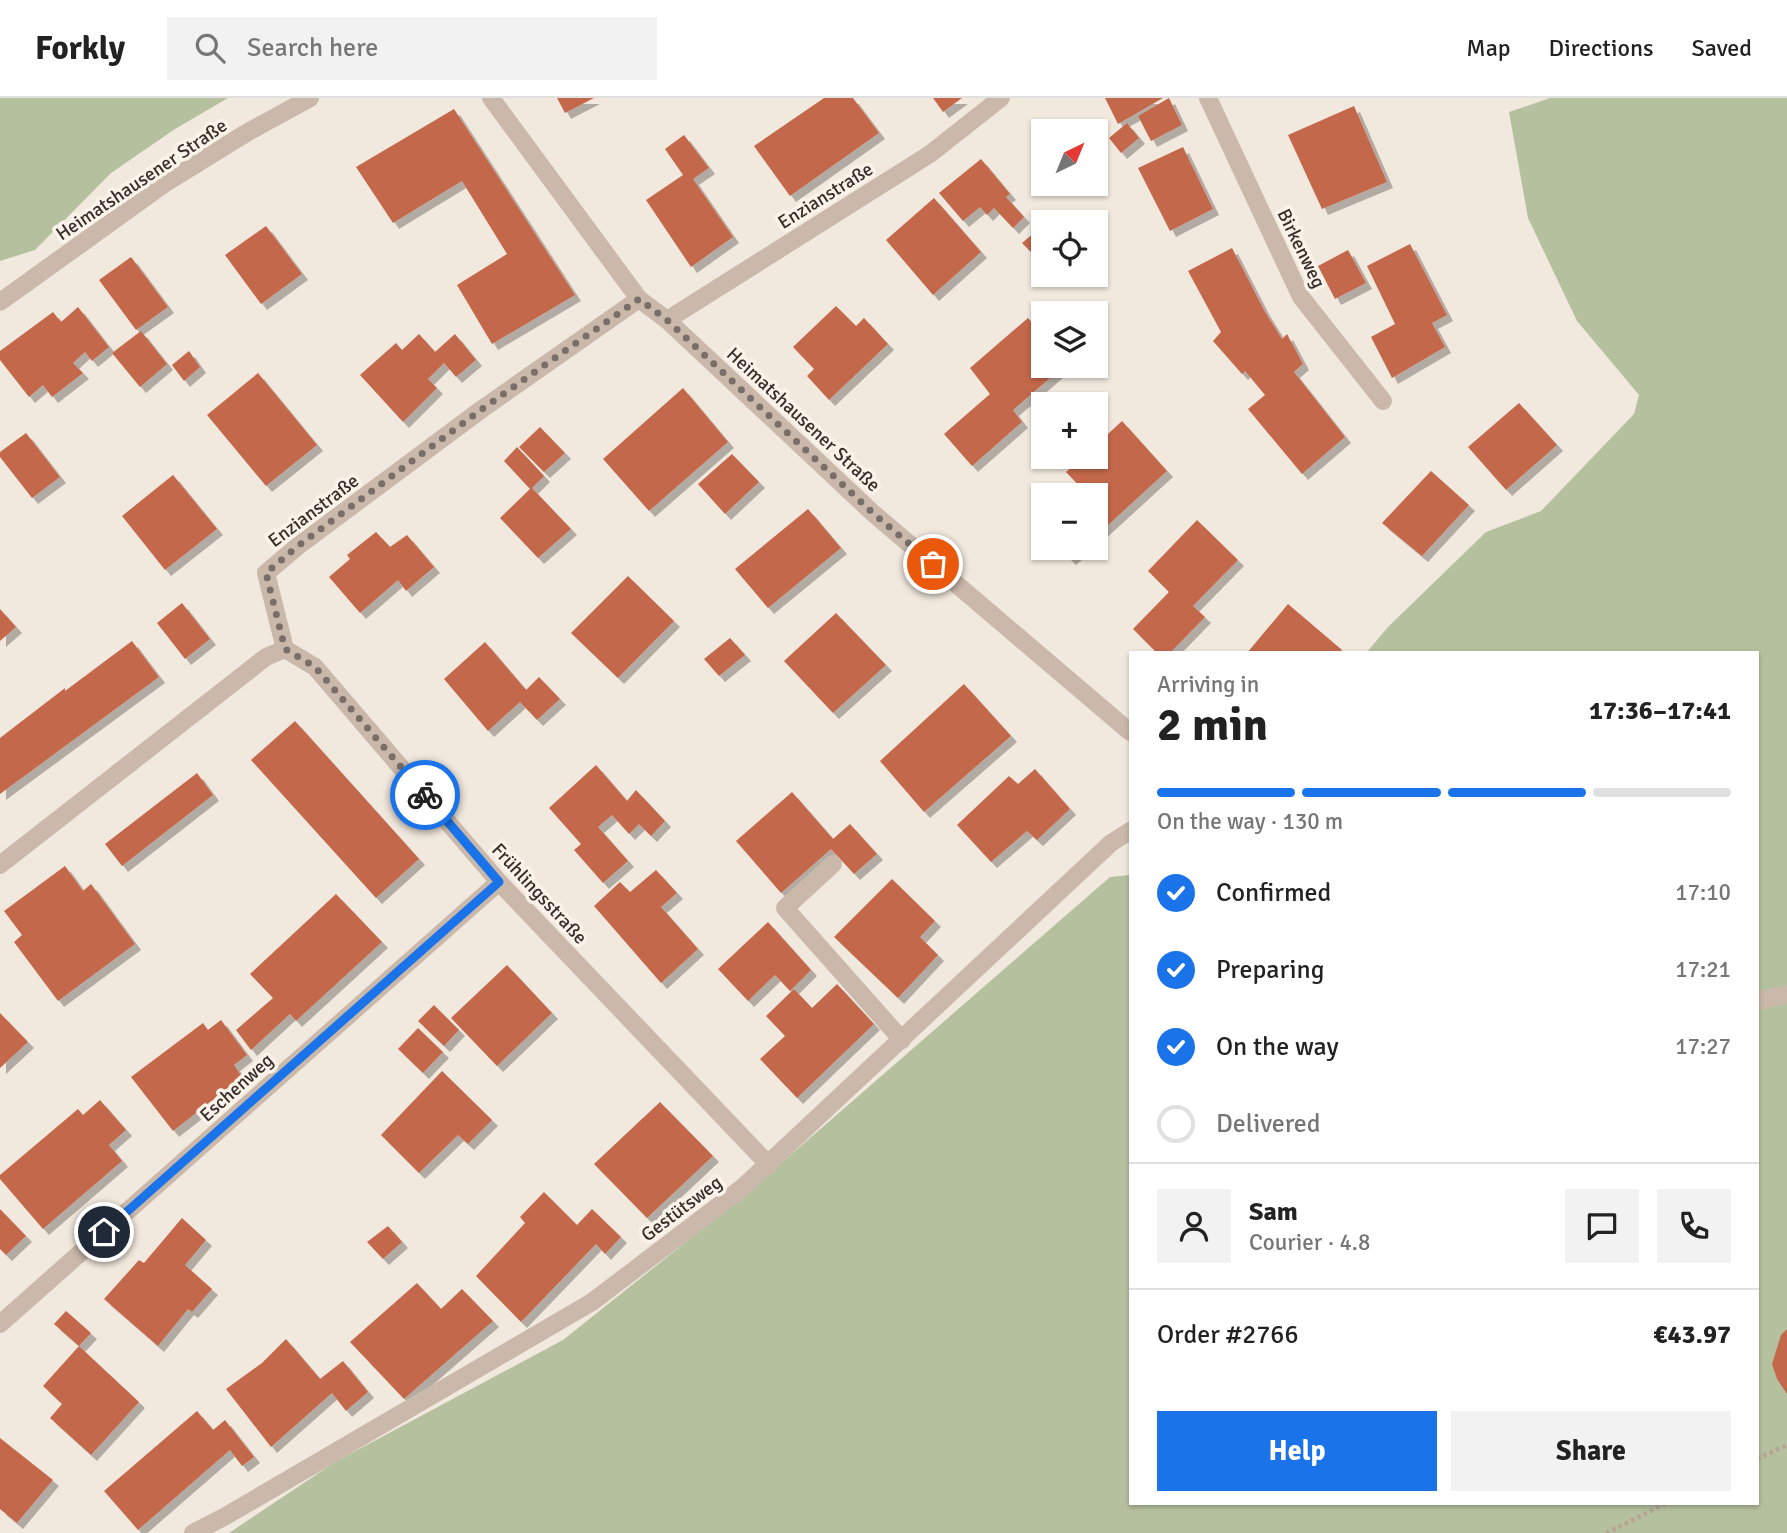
<!DOCTYPE html>
<meta charset="utf-8">
<style>
body{margin:0;font-family:Signika,sans-serif;background:#f2f2f2;color:#222;height:100vh;display:flex;flex-direction:column;font-size:26px;white-space:nowrap}
*{box-sizing:border-box;margin:0}
p{font-size:23px;color:#767676}
.icon{flex:none;width:38px;height:38px;fill:none;stroke:currentColor;stroke-width:2;stroke-linecap:round;stroke-linejoin:round}
.map{position:relative;flex:1;overflow:hidden}
.side{position:absolute;left:1129px;top:553px;width:630px;height:854px;display:flex;flex-direction:column;background:#fff;border-radius:0px;box-shadow:0 2px 5px #0004}
.side>*{flex:none}
.needle{width:46px;rotate:43deg}
.fabs{position:absolute;left:1031px;top:21px;display:grid;gap:14px}
.fabs a{display:grid;place-items:center;width:77px;height:77px;border-radius:0px;background:#fff;box-shadow:0 2px 5px #0004;font-size:35px}
.pin{position:absolute;display:grid;place-items:center;width:60px;height:60px;color:#fff;margin:-30px;border:4px solid #fff;border-radius:50%;box-shadow:0 2px 7px #0007}
.courier{position:absolute;display:grid;place-items:center;width:70px;height:70px;margin:-35px;border:5px solid #1a73e8;border-radius:50%;background:#fff;color:#222;box-shadow:0 2px 9px #0007}
.headline em{font-style:normal;font-weight:700}
.headline div{display:flex;flex-direction:column-reverse}
.headline{display:flex;align-items:center;justify-content:space-between;height:119px;padding:0 28px}
h1{font-size:46px;font-weight:700;line-height:52px}
.bar{display:grid;grid-template-columns:repeat(4,1fr);gap:10px 7px;align-content:center;height:84px;padding:0 28px}
.bar i{height:9px;border-radius:5px;background:#e0e0e0}
.bar .current{background:#1a73e8}
.bar p{grid-column:span 4}
.line{display:flex;align-items:center;gap:18px;padding:0 28px;border-top:2px solid #e0e0e0}
.line div{flex:1}
.round{display:grid;place-items:center;flex:none;width:74px;height:74px;border-radius:0px;background:#f2f2f2}
ol{padding:0 28px;list-style:none}
li{display:flex;align-items:center;gap:21px;height:77px}
li p{margin-inline-start:auto}
li .icon{padding:7px;border-radius:50%;background:#1a73e8;color:#fff;stroke-width:4}
li:last-child{color:#767676}
li i{width:38px;height:38px;border:4px solid #e0e0e0;border-radius:50%}
.button{display:flex;gap:14px;margin-top:auto;padding:14px 28px}
.button a{flex:1;height:80px;border-radius:0px;background:#1a73e8;color:#fff;font-size:28px;font-weight:700;line-height:80px;text-align:center}
.button a+a{background:#f2f2f2;color:#222}
header{display:flex;align-items:center;gap:42px;box-sizing:border-box;height:98px;padding:0 35px;background:#fff;border-bottom:2px solid #e0e0e0}
header strong{font-size:33px}
nav{display:flex;gap:38px;margin-inline-start:auto;font-size:24px}
.search{width:490px;height:63px;background:#f2f2f2;display:flex;align-items:center;gap:18px;box-sizing:border-box;padding:0 24px;border-radius:0px;color:#767676;font-size:26px}
.map>svg:first-child{display:block}
.green{fill:#b5c19e}
.building{fill:#c3684b;filter:url(#shadow)}
.lines{fill:none;stroke-linecap:round;stroke-linejoin:round}
.path{stroke:#b6a394;stroke-width:4.5;stroke-dasharray:3.5 3.5;stroke-linecap:butt}
.minor{stroke:#cab9aa;stroke-width:18}
.done{stroke:#796f68;stroke-width:7;stroke-dasharray:0 12.6}
.route{stroke:#1a73e8;stroke-width:9}
.labels{text-anchor:middle;stroke-width:7;stroke-linejoin:round;paint-order:stroke}
.street-label{font-size:19px;fill:#382e29;stroke:#faf3ea}
</style>
<header>
<strong>Forkly</strong>
<div class="search"><svg class="icon" aria-label="search" viewBox="0 0 24 24"><circle cx="10" cy="10" r="6"/><path d="M15 15l6 6"/></svg>Search here</div>
<nav><a>Map</a><a>Directions</a><a>Saved</a></nav>
</header>
<div class="map">
<svg width="1787" height="1435" viewBox="0 0 1787 1435">
<defs>
<filter id="shadow"><feDropShadow dx="6" dy="6" stdDeviation="0" flood-color="#0004"/></filter>
</defs>
<rect width="100%" height="100%" fill="#f2e9de"/>
<path class="green" d="M0,0H228L175,31L111,75L35,152L0,163Z
M1550,0H1787V1435H229L335,1364L563,1242L741,1100L1110,779L1130,777V1405H1757V555H1366L1388,529L1486,434L1541,413L1634,316L1639,297L1577,223L1528,120L1509,14Z"/>
<path class="building" d="M557,0H594L565,15Z
M824,0H853L879,35L790,98L754,48Z
M933,0H962L943,14Z
M1105,0H1163L1118,26Z
M1169,0L1182,27L1151,43L1138,18Z
M1354,8L1387,84L1322,111L1288,37Z
M454,11L575,197L492,246L457,187L507,156L462,83L393,125L356,69Z
M1127,25L1139,40L1121,55L1109,40Z
M684,37L709,70L693,81L733,139L691,169L646,102L683,77L665,51Z
M1183,49L1213,111L1170,133L1138,70Z
M981,61L1010,96L1006,99L1024,119L1013,130L994,110L987,117L980,109L963,123L939,95Z
M934,100L981,154L933,197L886,142Z
M266,128L302,176L261,206L225,157Z
M1035,134L1043,142V151L1035,158L1022,145Z
M1410,146L1447,217L1432,225L1445,249L1392,280L1371,239L1395,226L1367,168Z
M1232,150L1264,212L1282,241L1287,236L1303,266L1294,274L1345,339L1302,376L1248,311L1265,297L1245,273L1242,276L1213,243L1221,234L1188,173Z
M1348,152L1366,185L1335,201L1318,168Z
M131,159L168,209L136,232L99,182Z
M836,208L856,228L864,220L888,246L829,302L807,278L814,271L793,249Z
M78,209L109,249L92,263L85,254L73,265L83,275L52,299L43,287L29,299L0,262V253L53,214L61,224Z
M1028,220L1043,237V268H1064L1013,312L1022,324L972,368L944,336L990,296L970,270Z
M141,233L167,266L140,289L112,255Z
M419,236L435,254L455,236L476,262L456,279L444,265L428,281L437,290L403,324L360,277L396,245L402,252Z
M189,253L200,269L184,283L172,267Z
M258,275L317,347L266,388L207,317Z
M683,290L728,344L649,413L603,361Z
M1519,305L1557,347L1506,392L1468,349Z
M1122,323L1167,373L1096,438V397H1084L1086,395L1066,374L1083,359H1096V347Z
M540,329L565,355L544,374L519,349Z
M26,335L60,379L32,400L0,359V354Z
M517,349L544,378L532,390L571,431L538,460L500,420L530,391L504,363Z
M732,356L759,384L725,416L698,386Z
M1431,373L1469,407L1422,458L1382,425Z
M173,377L217,431L165,472L122,418Z
M808,411L841,450L768,510L735,471Z
M1197,422L1238,462L1193,508L1205,519L1170,555H1157L1133,531L1169,494L1148,473Z
M376,434L390,449L407,437L434,469L406,493L398,482L360,515L329,479L350,461L347,457Z
M1059,450H1083L1070,461Z
M628,478L674,523L618,580L571,535Z
M182,505L210,541L185,561L157,525Z
M1288,506L1342,552L1340,555H1247Z
M0,511L16,529L0,543Z
M836,515L886,567L833,615L784,563Z
M730,540L745,557L719,578L704,561Z
M132,543L159,579L0,696V640L65,590V593Z
M485,544L526,592L539,579L560,601L537,622L520,604L488,633L444,581Z
M964,586L1011,638L924,714L880,663Z
M295,623L419,761L376,800L251,662Z
M596,667L627,703L636,692L665,723L651,738L639,726L629,736L612,717L598,729L628,763L603,785L574,752L581,746L549,710Z
M1035,671L1070,711L1037,742L1027,733L991,764L957,727L1009,678L1018,686Z
M197,675L213,697L122,768L105,746Z
M792,694L833,741L850,726L877,756L854,776L831,751L781,795L736,743Z
M65,768L83,793L91,786L135,846L58,903L14,844L22,837L4,813Z
M656,772L677,795L661,809L698,851L661,885L594,808L620,784L630,794Z
M892,781L935,823L920,839L938,857L898,900L834,839Z
M336,796L382,844L296,923L290,916L251,952L236,932L273,900L250,876Z
M768,824L811,872L790,893L775,877L748,903L718,871Z
M507,867L552,915L497,968L451,920Z
M837,886L874,926L797,1000L760,961L785,938L766,918L794,891L812,910Z
M434,907L459,932L444,948L418,923Z
M0,915L28,944L0,970Z
M221,922L247,957L234,967L242,979L173,1033L131,979L203,925L208,932Z
M418,930L443,954L423,975L398,951Z
M442,973L492,1022L468,1046L458,1037L419,1075L381,1037Z
M100,1002L126,1032L109,1047L122,1063L43,1131L0,1081V1077L78,1011L83,1017Z
M660,1004L713,1058L647,1120L594,1066Z
M544,1094L577,1127L592,1111L621,1139L605,1156L596,1146L521,1224L476,1178L525,1125L520,1119Z
M0,1111L26,1138L6,1157L0,1151Z
M182,1120L206,1142L185,1167L212,1191L192,1214L188,1211L158,1248L104,1201L139,1162L144,1165Z
M388,1128L402,1144L383,1161L367,1144Z
M417,1185L441,1211L462,1191L493,1223L404,1301L350,1244Z
M66,1213L91,1235L79,1248L54,1226Z
M1787,1231V1296L1777,1281L1772,1266L1781,1237Z
M286,1241L320,1281L343,1263L368,1294L346,1313L332,1295L271,1349L226,1291L262,1265Z
M79,1248L139,1304L91,1357L50,1320L62,1306L43,1288Z
M197,1313L213,1332L225,1322L254,1359L242,1368L230,1352L138,1432L104,1393Z
M0,1340L53,1382L17,1425L0,1411Z"/>
<g class="lines">
<path class="path" d="M1757,1361L1787,1347
M1606,1435L1667,1405"/>
<path class="minor" d="M491,0L639,201L667,222L874,416L1130,634
M1208,0L1301,199L1383,303
M0,204L167,84L248,34L310,0
M667,222L930,56L1001,0
M285,551L315,569L499,784L769,1067
M285,551L266,475L298,448L482,311L639,201
M833,766L785,810L902,942
M0,767L266,559L285,551
M1757,903L1787,896
M0,1226L499,784
M193,1435L224,1419L592,1204L742,1090L1111,745L1130,733"/>
</g>
<g class="lines">
<path class="done" d="M425,697L315,569L285,551L266,475L298,448L482,311L639,201L667,222L874,416L933,466"/>
<path class="route" d="M104,1134L499,784L425,697"/>
</g>
<g class="labels">
<g class="street-label">
<text transform="translate(141 81) rotate(-34)" y="7">Heimatshausener Straße</text>
<text transform="translate(825 97) rotate(-32)" y="7">Enzianstraße</text>
<text transform="translate(1302 150) rotate(64)" y="7">Birkenweg</text>
<text transform="translate(804 321) rotate(43)" y="7">Heimatshausener Straße</text>
<text transform="translate(313 412) rotate(-37)" y="7">Enzianstraße</text>
<text transform="translate(540 795) rotate(47)" y="7">Frühlingsstraße</text>
<text transform="translate(236 989) rotate(-42)" y="7">Eschenweg</text>
<text transform="translate(681 1110) rotate(-37)" y="7">Gestütsweg</text>
</g>
</g>
</svg>
<div class="fabs">
<a><svg class="needle" viewBox="-14 -14 28 28"><path d="M0-13l5 13h-10z" fill="#e53935"/><path d="M0 13l5-13h-10z" fill="#767676"/></svg></a>
<a><svg class="icon" aria-label="locate" viewBox="0 0 24 24"><circle cx="12" cy="12" r="6"/><path d="M12 2v4M12 18v4M2 12h4M18 12h4"/></svg></a>
<a><svg class="icon" aria-label="layers" viewBox="0 0 24 24"><path d="M12 4l9 5-9 5-9-5zM3 14l9 5 9-5"/></svg></a>
<a>+</a>
<a>−</a>
</div>
<div class="pin" style="left:933px;top:466px;background:#ea580c"><svg class="icon" aria-label="bag" viewBox="0 0 24 24"><path d="M5 8h14l-1 12H6zM9 8a3 3 0 0 1 6 0"/></svg></div>
<div class="pin" style="left:104px;top:1134px;background:#1f2937"><svg class="icon" aria-label="home" viewBox="0 0 24 24"><path d="M3 11l9-7 9 7M6 9v11h12V9"/></svg></div>
<div class="courier" style="left:425px;top:697px"><svg class="icon" aria-label="bike" viewBox="0 0 24 24"><circle cx="6" cy="16" r="4"/><circle cx="18" cy="16" r="4"/><path d="M6 16l4-8h5l3 8M10 8l3 8H6M13 5h3"/></svg></div>
<section class="side">
<div class="headline"><div><h1>2 min</h1><p>Arriving in</p></div><em>17:36–17:41</em></div>
<div class="bar"><i class="current"></i><i class="current"></i><i class="current"></i><i></i><p>On the way · 130 m</p></div>
<ol>
<li><svg class="icon" aria-label="check" viewBox="0 0 24 24"><path d="M5 12l5 5 9-10"/></svg>Confirmed<p>17:10</p></li>
<li><svg class="icon" aria-label="check" viewBox="0 0 24 24"><path d="M5 12l5 5 9-10"/></svg>Preparing<p>17:21</p></li>
<li><svg class="icon" aria-label="check" viewBox="0 0 24 24"><path d="M5 12l5 5 9-10"/></svg>On the way<p>17:27</p></li>
<li><i></i>Delivered</li>
</ol>
<div class="line" style="height:126px"><a class="round"><svg class="icon" aria-label="person" viewBox="0 0 24 24"><circle cx="12" cy="8" r="4"/><path d="M4 21q1-7 8-7t8 7"/></svg></a><div><b>Sam</b><p>Courier · 4.8</p></div><a class="round"><svg class="icon" aria-label="chat" viewBox="0 0 24 24"><path d="M4 5h16v11H9l-5 4z"/></svg></a><a class="round"><svg class="icon" aria-label="phone" viewBox="0 0 24 24"><path d="M5 4h4l2 5-3 2q2 4 5 5l2-3 5 2v4C11 20 4 13 5 4z"/></svg></a></div>
<div class="line" style="height:91px"><div>Order #2766</div><b>€43.97</b></div>
<div class="button"><a>Help</a><a>Share</a></div>
</section>
</div>
